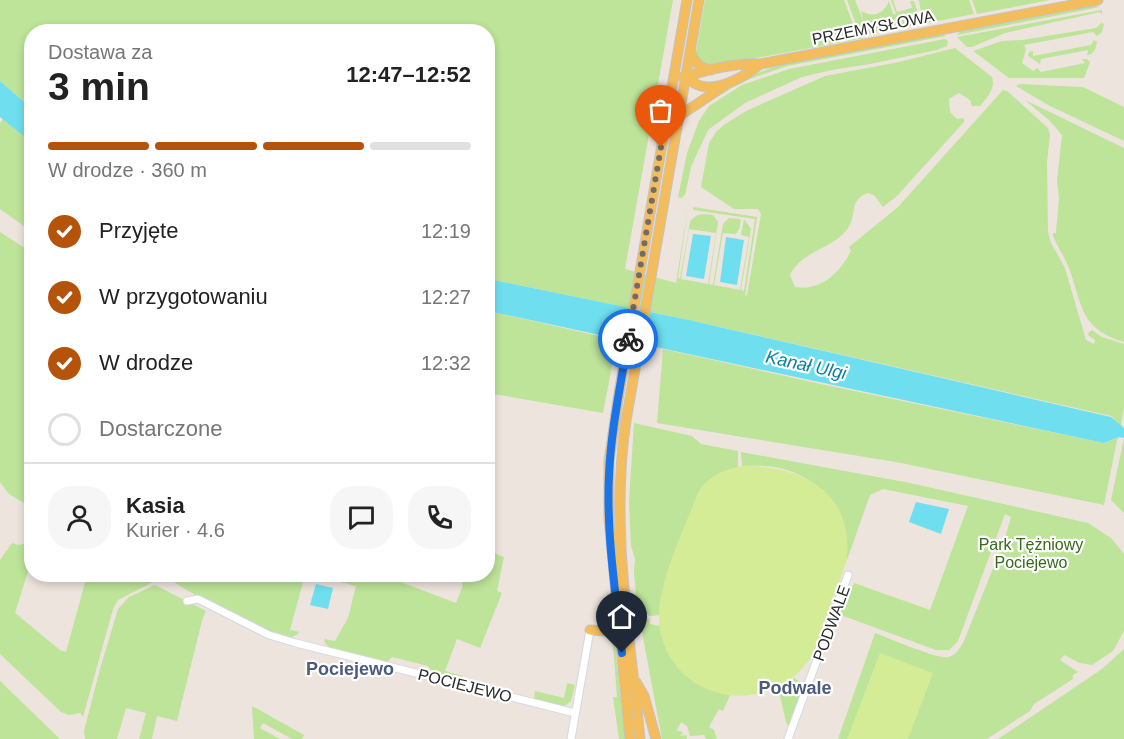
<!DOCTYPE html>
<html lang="pl">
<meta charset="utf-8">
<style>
body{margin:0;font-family:Arial,sans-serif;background:#f6f6f6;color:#222;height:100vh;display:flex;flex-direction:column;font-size:22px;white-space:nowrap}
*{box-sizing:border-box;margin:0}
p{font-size:20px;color:#767676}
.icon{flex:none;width:33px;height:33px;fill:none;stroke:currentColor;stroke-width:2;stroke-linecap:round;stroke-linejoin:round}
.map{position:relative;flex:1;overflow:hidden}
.details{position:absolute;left:24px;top:24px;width:471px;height:558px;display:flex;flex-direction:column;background:#fff;border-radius:24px;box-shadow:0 3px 9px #0003}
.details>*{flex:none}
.pin{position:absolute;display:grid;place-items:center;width:51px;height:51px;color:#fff;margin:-62px -26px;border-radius:50% 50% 50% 0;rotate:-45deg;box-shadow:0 0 6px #0007}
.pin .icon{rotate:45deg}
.courier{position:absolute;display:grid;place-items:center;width:60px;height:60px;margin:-30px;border:4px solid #1a73e8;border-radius:50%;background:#fff;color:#222;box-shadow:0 2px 8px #0007}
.summary em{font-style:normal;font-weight:800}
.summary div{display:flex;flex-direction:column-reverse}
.summary{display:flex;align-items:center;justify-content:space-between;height:102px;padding:0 24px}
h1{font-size:39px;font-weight:800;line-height:45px}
.bar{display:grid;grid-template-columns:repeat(4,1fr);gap:9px 6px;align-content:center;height:72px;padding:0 24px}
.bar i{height:8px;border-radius:4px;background:#e0e0e0}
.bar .on{background:#b45309}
.bar p{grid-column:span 4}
.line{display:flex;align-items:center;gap:15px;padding:0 24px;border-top:2px solid #e0e0e0}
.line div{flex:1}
.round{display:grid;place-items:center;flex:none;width:63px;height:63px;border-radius:24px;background:#f6f6f6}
ol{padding:0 24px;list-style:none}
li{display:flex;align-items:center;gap:18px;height:66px}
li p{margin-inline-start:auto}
li .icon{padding:6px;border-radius:50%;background:#b45309;color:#fff;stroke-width:4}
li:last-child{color:#767676}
li i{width:33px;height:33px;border:3px solid #e0e0e0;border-radius:50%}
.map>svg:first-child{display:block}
.green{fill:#bde499;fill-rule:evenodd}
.pitch{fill:#d3ec95}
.water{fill:#6fdff0}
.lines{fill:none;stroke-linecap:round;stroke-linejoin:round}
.minor-casing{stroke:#d3d8e4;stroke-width:9}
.major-casing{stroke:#c4c4c4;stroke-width:11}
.minor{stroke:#fff;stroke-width:7}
.major{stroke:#f3bc5d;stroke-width:9}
.done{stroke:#6f6c69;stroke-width:6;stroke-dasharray:0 10.8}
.route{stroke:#1a73e8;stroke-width:8}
.labels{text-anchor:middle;stroke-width:4.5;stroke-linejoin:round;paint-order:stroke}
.street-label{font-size:16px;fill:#2b2b2b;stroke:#fff}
.park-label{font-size:16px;fill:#356a19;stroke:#fff}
.water-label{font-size:18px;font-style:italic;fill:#0b809f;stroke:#fff}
.neighbourhood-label{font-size:18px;font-weight:bold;fill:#4b5a7d;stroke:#fff}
</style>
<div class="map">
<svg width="1124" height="739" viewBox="0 0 1124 739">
<rect width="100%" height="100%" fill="#ede4dd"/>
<path class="green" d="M0,0H673L625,269L676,283L688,207L678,278H680L690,222C696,213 703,214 713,215L718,222L709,284L713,285L723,224L729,218L741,219L739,229L736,234L723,233L714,285L740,290L749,237L741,235L744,219L751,229L741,290L744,291L755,219L693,210V207L757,217L745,296L747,295L761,214L758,209H734L701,187L709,143L716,132L725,124L748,110L825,76L899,62L955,48L992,77C996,88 987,98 980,106H972L970,100L959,93L949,99L950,112L957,119L964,118V122L897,196L883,207L874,195L867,193C848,202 858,212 848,228C834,249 802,250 790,275L795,287C821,291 840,273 851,251L849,247L898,207L1003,90L1007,91L1048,128L1050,135L1047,162L1048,232L1051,243L1065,268L1086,340L1094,344L1095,340L1088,335L1089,332L1092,330L1102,337L1124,344V407L1121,424L1123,428L1111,416L689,320L488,279V32H32L31,108L0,81ZM689,229L716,233L708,284L681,279Z
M705,0H844L856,32L864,38L1071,0L740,61C724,64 701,73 696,52Z
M847,0H855L863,20L861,11C873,18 884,14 889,1L893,14H896L891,0H893L897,12L912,8L910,1H914L918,13L921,12L919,0H969L974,14L864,35L859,32Z
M972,0H1050L977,14Z
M1095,6L1100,7L957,35L960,31Z
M1102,10V15L1100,12L1005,33L972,47H967L957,37Z
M1101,23L1104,24L1102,32L1097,36L1093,32L1024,45L1026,49L1022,63L1033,71L1037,68L1041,72L1085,63L1082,59H1087L1090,62L1084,78H1009L973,51L1002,41L1022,40L1096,28Z
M942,34L946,36L787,66L744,81L710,101L743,79L773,67Z
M945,39L948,41L947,46L937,50L870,64L832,70L802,77L745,103L708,130L691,167L685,195L681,198L678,197L687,153L699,121L709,106L742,85L789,69Z
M1094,40L1097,42C1096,48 1094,55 1087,55L1088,50L1041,59L1040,64L1028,56L1029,52L1033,51V56L1091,45Z
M1020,84L1083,87L1124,107V141L1050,106L1016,86Z
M1025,100L1124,148V342C1081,329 1083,308 1070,271C1066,259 1058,248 1053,236V233H1056L1059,198L1057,181L1062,135L1049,120Z
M3,119L31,142V231L0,209V123Z
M0,232L31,252V507L9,494L0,482Z
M488,311L617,340L603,413L488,393Z
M663,349L821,384L1104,443L1120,437L1117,440L1104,505L896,462L657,423Z
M634,423L692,436L701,444L738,451V467C720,472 706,478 697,495L660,601L659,615L650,616L637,610L634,571L635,559L631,546L629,501Z
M1124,438V513L1111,500Z
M741,452L910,483L1088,523L1111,538L1124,554V631L1113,651L1092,665L1080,663L1064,655L1060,660L1078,672L1073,675V679L1034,704L1030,711L987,739H838L875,633C889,638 938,660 949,657C956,655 959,649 963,643L1004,541L1011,517L1005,514L958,641L949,650H936L838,614L845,595H849L854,583L930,610L968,506L883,489L870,495L847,560C847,551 848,542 846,532C841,499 811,475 779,468C767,465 754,466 742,466Z
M31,542V562L15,613L60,650L66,652L87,575H153L159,579L118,600L113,609L83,717L80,713L69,715L61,712L0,654V560L12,543L19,545Z
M488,551L504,557L497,591L502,593L480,648L457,639L445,671L463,676L461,681L434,674L428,666L392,657L386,663L330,648L325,643L324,639L335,641L348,618L356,586L312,575H382L456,603L462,588L463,575L488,574Z
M163,575H305L290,630L299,632L298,634L290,638C245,626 202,600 163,575Z
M155,585L206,611L203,617L177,721L157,716L152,739H139L146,713L126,708L117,739H85L84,731L100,669L118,609L129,597Z
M639,616L649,619L650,624L660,626C665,665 693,687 730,695L723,711L719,709L709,727L714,730L717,739H706L704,735L690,736L687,726L681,722L675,734L677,731H681L683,733L680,736L686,735L687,739H662Z
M607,638H609L615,644L625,739H619L613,697H617L613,645Z
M1124,649V739H998L1102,669Z
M794,678L804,684L790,724L787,725L778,688Z
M0,681L60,739H0Z
M567,683L575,685L571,701L563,707L534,700L535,691L564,698Z
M252,706L304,735L302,739H292L263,723L260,728L280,739H254Z"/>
<path class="pitch" d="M742,466C787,466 838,480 846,532C848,542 847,551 847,560L815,650C779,719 675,708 660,630C653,591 683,532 697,495C707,477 722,470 742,466Z
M880,653L933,673L908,739H847Z"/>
<path class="water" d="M0,81L31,108V142L0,117Z
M693,234L711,236L704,279L686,276Z
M726,237L744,240L737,285L720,282Z
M488,279L689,320L1111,417L1124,428V438L1119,437L1104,443L488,311Z
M916,502L949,509L941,534L909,522Z
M316,584L333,588L328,609L310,605Z"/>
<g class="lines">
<defs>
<path id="minor" d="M187,601L198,599L269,635L296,643L575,713
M571,739L590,630
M788,739L848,575"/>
<path id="major" d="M690,51C695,63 699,68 711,70
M683,77C689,79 694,84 701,86C720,91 746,76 760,64
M686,77C705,70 739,62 760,64L1098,0
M679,116L724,86
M590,630L620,632L624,636
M636,682L644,696L656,739
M630,739L609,519V461L619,393L687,0
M640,739C630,634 610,526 626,421L699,0"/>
</defs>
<use href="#minor" class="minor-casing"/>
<use href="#major" class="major-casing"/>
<use href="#minor" class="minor"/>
<use href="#major" class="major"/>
</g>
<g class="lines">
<path class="done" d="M628,339L661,147"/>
<path class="route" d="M622,653C616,594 606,534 609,475C611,429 621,384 628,339"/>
</g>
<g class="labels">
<g class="street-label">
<text transform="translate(873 27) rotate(-11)" y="6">PRZEMYSŁOWA</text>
<text transform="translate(831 623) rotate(-70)" y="6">PODWALE</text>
<text transform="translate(465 685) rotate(14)" y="6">POCIEJEWO</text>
</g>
<g class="park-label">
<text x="1031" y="550">Park Tężniowy<tspan x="1031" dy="18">Pociejewo</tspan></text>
</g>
<g class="water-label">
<text transform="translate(806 365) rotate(12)" y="6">Kanał Ulgi</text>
</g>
<g class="neighbourhood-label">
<text x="350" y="675">Pociejewo</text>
<text x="795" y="694">Podwale</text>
</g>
</g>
</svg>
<div class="pin" style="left:661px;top:147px;background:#ea580c"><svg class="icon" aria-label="bag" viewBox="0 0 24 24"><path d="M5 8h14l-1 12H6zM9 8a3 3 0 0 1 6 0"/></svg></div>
<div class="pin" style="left:622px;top:653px;background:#1f2937"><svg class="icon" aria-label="home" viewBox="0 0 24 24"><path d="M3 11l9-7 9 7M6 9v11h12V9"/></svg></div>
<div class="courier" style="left:628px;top:339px"><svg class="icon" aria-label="bike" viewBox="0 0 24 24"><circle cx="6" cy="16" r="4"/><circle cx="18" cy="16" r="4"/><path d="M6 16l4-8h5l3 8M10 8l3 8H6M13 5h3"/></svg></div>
<section class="details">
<div class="summary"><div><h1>3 min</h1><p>Dostawa za</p></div><em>12:47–12:52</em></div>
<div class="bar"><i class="on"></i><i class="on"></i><i class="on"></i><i></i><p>W drodze · 360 m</p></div>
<ol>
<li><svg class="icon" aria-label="check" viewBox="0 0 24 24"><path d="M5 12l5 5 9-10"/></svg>Przyjęte<p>12:19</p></li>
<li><svg class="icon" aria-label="check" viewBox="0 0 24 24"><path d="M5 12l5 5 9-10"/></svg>W przygotowaniu<p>12:27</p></li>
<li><svg class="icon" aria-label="check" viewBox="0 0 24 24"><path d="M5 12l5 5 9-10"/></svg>W drodze<p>12:32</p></li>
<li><i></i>Dostarczone</li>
</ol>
<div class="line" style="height:108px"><a class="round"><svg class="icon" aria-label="person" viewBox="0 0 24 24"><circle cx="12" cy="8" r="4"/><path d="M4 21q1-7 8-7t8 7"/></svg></a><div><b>Kasia</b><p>Kurier · 4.6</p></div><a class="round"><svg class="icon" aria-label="chat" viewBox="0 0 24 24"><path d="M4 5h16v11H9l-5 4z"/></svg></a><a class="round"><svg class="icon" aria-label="phone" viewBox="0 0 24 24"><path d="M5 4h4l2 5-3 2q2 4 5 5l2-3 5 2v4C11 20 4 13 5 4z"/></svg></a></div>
</section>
</div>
